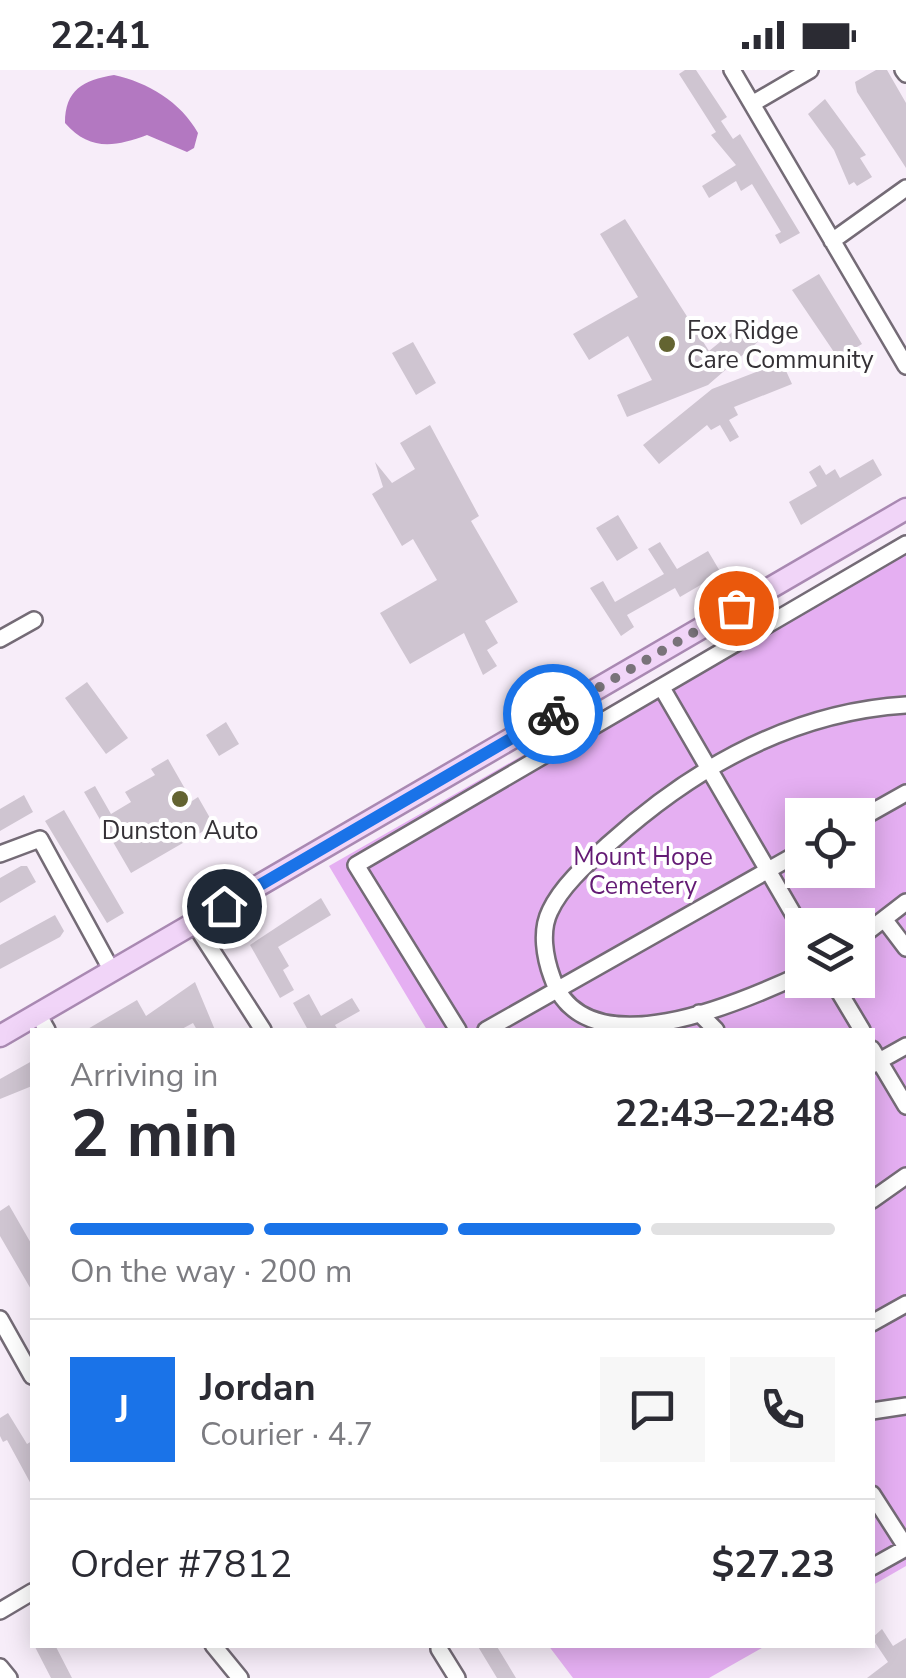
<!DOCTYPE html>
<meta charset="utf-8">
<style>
body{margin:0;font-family:"Nunito Sans",sans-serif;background:#f7f7f7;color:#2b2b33;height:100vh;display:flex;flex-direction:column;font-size:38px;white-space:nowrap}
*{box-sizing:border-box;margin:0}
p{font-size:32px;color:#7c7c81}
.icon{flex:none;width:55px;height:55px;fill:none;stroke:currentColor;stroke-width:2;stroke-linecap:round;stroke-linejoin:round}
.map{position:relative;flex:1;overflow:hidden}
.details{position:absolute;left:30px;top:958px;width:845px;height:620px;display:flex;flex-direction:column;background:#fff;border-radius:0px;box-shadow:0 5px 25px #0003}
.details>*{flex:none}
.fabs{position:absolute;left:785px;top:728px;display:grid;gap:20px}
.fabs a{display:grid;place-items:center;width:90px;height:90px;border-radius:0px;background:#fff;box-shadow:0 5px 25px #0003;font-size:50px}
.pin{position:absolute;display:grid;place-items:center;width:85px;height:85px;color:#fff;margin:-42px;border:5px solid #fff;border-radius:50%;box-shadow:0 2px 10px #0007}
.courier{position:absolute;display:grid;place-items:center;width:100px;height:100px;margin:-50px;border:8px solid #1a73e8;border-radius:50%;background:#fff;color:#222;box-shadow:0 2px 12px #0007}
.overview em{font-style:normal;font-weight:700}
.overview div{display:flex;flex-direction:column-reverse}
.overview{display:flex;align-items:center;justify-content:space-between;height:170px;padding:0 40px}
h1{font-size:65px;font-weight:700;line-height:75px}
.bar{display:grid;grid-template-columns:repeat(4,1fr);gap:15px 10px;align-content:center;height:120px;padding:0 40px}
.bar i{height:12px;border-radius:8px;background:#e1e1e2}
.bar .on{background:#1a73e8}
.bar p{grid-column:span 4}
.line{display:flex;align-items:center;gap:25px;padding:0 40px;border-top:2px solid #e1e1e2}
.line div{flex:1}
.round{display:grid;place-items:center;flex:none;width:105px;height:105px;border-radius:0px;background:#f7f7f7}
.status{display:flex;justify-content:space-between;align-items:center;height:70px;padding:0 50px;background:#fff;direction:ltr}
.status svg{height:28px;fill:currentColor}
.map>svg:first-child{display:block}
.green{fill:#e5aff2;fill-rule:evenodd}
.water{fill:#b378c1}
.building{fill:#cfc5d1}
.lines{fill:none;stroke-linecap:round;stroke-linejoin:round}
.minor-casing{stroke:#746b76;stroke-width:20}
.major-casing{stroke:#a989b2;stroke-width:25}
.minor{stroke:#fff;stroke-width:15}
.major{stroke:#f1d5f8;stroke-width:20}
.done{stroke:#79737a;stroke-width:10;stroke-dasharray:0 18}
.route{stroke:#1a73e8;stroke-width:12}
.poi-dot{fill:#636431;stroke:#fff;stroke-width:4}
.labels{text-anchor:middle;stroke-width:8;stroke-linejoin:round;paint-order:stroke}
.poi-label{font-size:25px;fill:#353136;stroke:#fff;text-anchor:start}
.park-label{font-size:25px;fill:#631a74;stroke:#fff}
</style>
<div class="status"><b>22:41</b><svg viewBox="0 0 49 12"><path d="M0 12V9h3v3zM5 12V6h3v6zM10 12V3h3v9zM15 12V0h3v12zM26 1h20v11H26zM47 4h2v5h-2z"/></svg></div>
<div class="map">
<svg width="906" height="1608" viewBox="0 0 906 1608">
<rect width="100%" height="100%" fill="#f7edf9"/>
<path class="green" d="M906,466V1496L873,1515L872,960H427L329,796ZM802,745H858V800H802ZM802,855H858V910H802Z
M548,1575H767L709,1608H573Z"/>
<path class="water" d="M114,5C147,12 181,32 198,63L194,78L187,82L147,65C115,77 89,81 65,53C65,20 83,10 114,5Z"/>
<path class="building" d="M685,0H696L727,47L721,51L733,69L740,64L800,163L780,174L775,165L781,162L752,114L741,121L736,111L709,128L702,116L736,95L711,65L716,62L679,4Z
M876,0H887L906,33V98L857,22L855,12Z
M825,29L866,85L860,88L872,107L857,116L854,112L849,115L834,80L808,44Z
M625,149L709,281L752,246L767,264L708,315L627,347L617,325L652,310L628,266L589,290L573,264L638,227L600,164Z
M819,204L862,274L838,288L792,220Z
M413,272L436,313L416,325L392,283Z
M782,292L792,314L734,337L738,345L729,350L739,367L730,372L720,355L711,360L707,355L659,394L643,375L712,319Z
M430,355L479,446L471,451L518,532L485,551L498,573L487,580L497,596L483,605L464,563L410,594L380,543L437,510L413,469L402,476L372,424L383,417L375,392L392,413L415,399L400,373Z
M873,389L882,405L801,455L789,432L817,416L809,402L820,395L826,405L835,399L840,408Z
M618,445L638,478L617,491L596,458Z
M660,472L677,499L708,481L721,503L680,527L675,518L627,545L634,557L621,566L590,518L603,511L615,532L664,504L648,479Z
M87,612L128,668L106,684L65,628Z
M226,652L239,674L219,686L206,665Z
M168,689L192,731L198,727L214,755L131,803L84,722L95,716L111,744L131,732L125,722L155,705L151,699Z
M24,725L33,742L0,761V739Z
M64,740L124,843L107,853L45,751Z
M21,796H27L36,812L0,833V808Z
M321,828L331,845L278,877L289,896L283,900L294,920L280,928L250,875Z
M55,845L64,861L60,867L0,899V875Z
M195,912L215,960H197L193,953L180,960H86L137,930L146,946Z
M309,924L321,946L352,928L360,941L335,955L338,960H308L293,933Z
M32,991V1016L0,1029V1009Z
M9,1135L32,1175V1221L0,1166V1141Z
M8,1343L27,1374L32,1371V1416L7,1370L3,1372L0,1366V1348Z
M882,1559L893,1576L906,1568V1608H867L888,1592L872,1568Z
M34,1575H55L72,1608H51Z
M477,1575H496L516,1608H497Z"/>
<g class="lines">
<defs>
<path id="minor" d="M732,0L906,296
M903,0L906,4
M752,34L810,0
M832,171L906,118
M0,569L34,550
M662,618L802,859
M858,750L906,723
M0,784L40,769L112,901
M884,849L906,878
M194,853L263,960
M858,869L906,832
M802,904C744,931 584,1003 552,907C545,888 540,861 550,841C562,815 589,792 610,773C693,698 792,642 906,635
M832,910L862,960
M699,943L716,960
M38,944L47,960
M458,960L356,795L906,474
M486,960L802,781
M872,979L906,1036
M872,995L906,976
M872,1130L906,1106
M0,1249L32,1306
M872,1253L906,1234
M872,1341L906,1336
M872,1424L906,1477
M872,1497L906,1478
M0,1541L32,1522
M213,1575L240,1608
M439,1579L457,1608
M0,1597L9,1608"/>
<path id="major" d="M0,966L906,439"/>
</defs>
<use href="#minor" class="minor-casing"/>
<use href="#major" class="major-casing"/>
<use href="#minor" class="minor"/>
<use href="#major" class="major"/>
</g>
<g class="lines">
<path class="done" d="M553,644L736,538"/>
<path class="route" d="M224,836L553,644"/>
</g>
<g class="poi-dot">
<circle cx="667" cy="274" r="10"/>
<circle cx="180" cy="729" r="10"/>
</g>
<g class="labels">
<g class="poi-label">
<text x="687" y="269">Fox Ridge<tspan x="687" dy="29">Care Community</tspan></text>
<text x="180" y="769" text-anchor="middle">Dunston Auto</text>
</g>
<g class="park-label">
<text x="643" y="795">Mount Hope<tspan x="643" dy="29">Cemetery</tspan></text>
</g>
</g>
</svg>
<div class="fabs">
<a><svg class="icon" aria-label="locate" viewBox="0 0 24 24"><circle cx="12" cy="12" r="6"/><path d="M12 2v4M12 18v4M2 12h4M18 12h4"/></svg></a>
<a><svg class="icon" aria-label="layers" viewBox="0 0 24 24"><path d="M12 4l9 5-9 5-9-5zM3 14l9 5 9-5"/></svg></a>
</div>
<div class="pin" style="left:736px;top:538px;background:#ea580c"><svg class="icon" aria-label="bag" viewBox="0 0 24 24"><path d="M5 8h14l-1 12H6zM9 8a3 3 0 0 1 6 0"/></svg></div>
<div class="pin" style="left:224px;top:836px;background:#1f2937"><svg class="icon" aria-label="home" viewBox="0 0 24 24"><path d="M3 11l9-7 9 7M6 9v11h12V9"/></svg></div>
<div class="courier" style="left:553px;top:644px"><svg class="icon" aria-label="bike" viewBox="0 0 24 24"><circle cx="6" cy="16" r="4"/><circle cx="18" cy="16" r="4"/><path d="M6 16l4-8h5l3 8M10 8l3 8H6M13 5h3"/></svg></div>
<section class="details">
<div class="overview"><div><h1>2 min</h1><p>Arriving in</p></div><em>22:43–22:48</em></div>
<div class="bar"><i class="on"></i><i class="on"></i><i class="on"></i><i></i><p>On the way · 200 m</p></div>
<div class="line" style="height:180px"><b class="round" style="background:#1a73e8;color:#fff">J</b><div><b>Jordan</b><p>Courier · 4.7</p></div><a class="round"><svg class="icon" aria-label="chat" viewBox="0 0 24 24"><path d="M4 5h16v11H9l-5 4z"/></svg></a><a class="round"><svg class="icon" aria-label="phone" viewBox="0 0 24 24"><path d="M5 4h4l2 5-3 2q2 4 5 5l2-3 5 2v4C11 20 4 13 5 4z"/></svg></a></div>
<div class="line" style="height:130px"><div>Order #7812</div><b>$27.23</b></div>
</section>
</div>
